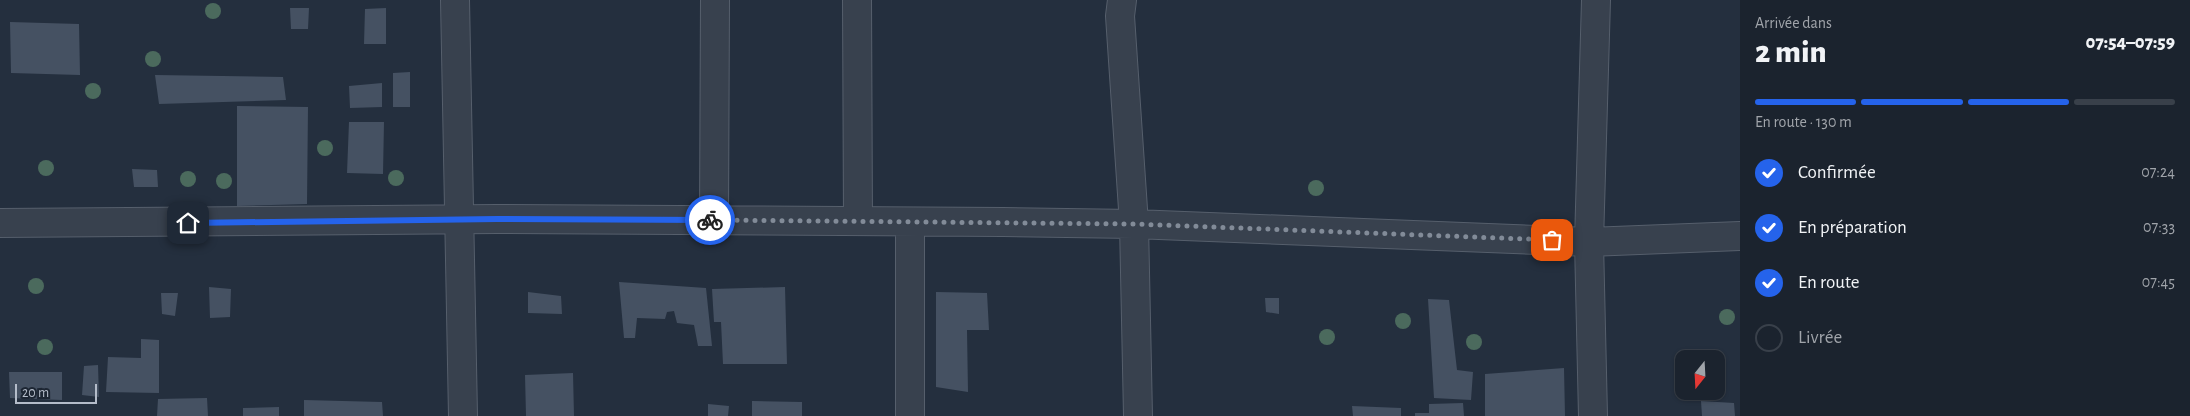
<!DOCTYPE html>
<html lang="fr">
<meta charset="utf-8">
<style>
body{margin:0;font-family:"Alegreya Sans",sans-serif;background:#242b36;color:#f1f3f6;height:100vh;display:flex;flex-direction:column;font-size:19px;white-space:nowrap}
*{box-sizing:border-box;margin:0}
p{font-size:16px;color:#a0a4aa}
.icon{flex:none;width:28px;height:28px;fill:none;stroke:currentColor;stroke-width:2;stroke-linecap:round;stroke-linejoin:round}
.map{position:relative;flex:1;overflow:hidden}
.side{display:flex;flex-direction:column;background:#1b232e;width:450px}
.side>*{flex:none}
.needle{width:32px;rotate:198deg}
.controls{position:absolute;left:1675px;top:350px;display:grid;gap:10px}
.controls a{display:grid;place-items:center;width:50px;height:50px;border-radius:10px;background:#1b232e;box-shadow:0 1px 4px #0004,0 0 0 1px #39404a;font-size:25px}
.scale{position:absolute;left:15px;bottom:12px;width:82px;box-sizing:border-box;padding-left:5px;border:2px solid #b4bcc9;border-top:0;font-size:14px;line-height:18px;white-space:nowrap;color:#b4bcc9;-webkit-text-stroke:4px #1d2633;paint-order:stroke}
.pin{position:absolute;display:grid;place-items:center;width:42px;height:42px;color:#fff;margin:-21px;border-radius:10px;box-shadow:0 2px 8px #0006}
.courier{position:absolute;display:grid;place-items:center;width:50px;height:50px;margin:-25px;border:4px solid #2563eb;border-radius:50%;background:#fff;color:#222;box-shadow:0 1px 6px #0007}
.overview em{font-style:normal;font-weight:800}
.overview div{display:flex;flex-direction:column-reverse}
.overview{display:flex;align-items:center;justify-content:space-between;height:85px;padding:0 15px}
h1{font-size:32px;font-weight:800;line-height:38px}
.bar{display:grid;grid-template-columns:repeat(4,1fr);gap:8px 5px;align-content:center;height:60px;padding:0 15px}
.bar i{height:6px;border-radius:4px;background:#39404a}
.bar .on{background:#2563eb}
.bar p{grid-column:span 4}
ol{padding:0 15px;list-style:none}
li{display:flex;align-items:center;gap:15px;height:55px}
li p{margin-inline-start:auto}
li .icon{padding:5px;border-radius:50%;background:#2563eb;color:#fff;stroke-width:4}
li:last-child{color:#a0a4aa}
li i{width:28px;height:28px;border:2px solid #39404a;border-radius:50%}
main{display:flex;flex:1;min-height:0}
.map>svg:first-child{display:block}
.building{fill:#455162}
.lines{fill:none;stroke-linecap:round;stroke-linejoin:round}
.street-casing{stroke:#565f6c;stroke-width:30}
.street{stroke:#38414e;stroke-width:28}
.tree{fill:#4b6a5d}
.done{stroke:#828b98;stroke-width:5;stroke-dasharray:0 9}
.route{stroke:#2563eb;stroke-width:6}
</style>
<main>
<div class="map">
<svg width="1740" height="416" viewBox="0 0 1740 416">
<rect width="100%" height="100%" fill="#242f3e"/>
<path class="building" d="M290,8H309L308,29H291Z
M386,8V44H364L365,9Z
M10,22L79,24L80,75L11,73Z
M410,72V107H393V73Z
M155,75L283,77L286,100L159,104Z
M382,83V107L350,108L349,86Z
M237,106L308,107L307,204L237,206Z
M349,122H384L383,174L347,173Z
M132,169L157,170L158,187H134Z
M619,282L706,288L712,346H698L694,325L677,323L674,311L667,312L665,319L637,318L635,338H624Z
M209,287L231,289L230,317L210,318Z
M785,287L787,364H723L721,322H714L712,289Z
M528,292L561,296L562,314L528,313Z
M936,292L987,293L989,330H967L968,392L936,387Z
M161,293H178L175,316L162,314Z
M1265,298H1279V314L1266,312Z
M1428,299L1449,300L1457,370L1473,372L1471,400L1434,398Z
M141,339L159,340V393L106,392L108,357L141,358Z
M98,365L99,397L82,395L84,366Z
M1564,368L1565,416H1485V374Z
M9,372H62V400L10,398Z
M573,373L574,416H526L525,375Z
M207,398L208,416H157L158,399Z
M304,400L382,402L383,416H304Z
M752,401L802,402V416H752Z
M1701,401L1734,403L1735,416H1702Z
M1463,403L1464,416H1415V413H1429V404Z
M708,404L729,406L728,416H708Z
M1352,406L1401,408V416H1353Z
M279,407V416H243V408Z"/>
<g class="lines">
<defs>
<path id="street" d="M455,0L463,416
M857,0L858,221
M1122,0L1120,16L1134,224L1138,416
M714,220L715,0
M0,223L497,219L1003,222L1134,224L1589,242L1740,236
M910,416V222
M1593,416L1589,242L1596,0"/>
</defs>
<use href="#street" class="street-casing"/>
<use href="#street" class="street"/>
</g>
<g class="tree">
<circle cx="213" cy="11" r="8"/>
<circle cx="153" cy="59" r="8"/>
<circle cx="93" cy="91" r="8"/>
<circle cx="325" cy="148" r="8"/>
<circle cx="46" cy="168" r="8"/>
<circle cx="396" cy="178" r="8"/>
<circle cx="188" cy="179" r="8"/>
<circle cx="224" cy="181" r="8"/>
<circle cx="1316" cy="188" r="8"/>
<circle cx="36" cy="286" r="8"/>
<circle cx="1727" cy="317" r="8"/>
<circle cx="1403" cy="321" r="8"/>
<circle cx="1327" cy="337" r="8"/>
<circle cx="1474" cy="342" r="8"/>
<circle cx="45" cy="347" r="8"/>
</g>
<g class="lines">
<path class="done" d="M710,220L1134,224L1552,240"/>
<path class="route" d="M188,223L497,219L710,220"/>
</g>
</svg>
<div class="controls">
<a><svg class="needle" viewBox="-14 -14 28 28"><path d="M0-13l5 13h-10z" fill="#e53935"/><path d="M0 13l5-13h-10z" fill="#a0a4aa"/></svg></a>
</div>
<div class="scale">20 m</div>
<div class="pin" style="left:1552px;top:240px;background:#ea580c"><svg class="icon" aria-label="bag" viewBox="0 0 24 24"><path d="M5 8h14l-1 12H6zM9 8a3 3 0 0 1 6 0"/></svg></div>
<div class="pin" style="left:188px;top:223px;background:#1f2937"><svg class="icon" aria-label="home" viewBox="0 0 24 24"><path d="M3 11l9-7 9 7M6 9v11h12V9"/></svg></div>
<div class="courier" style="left:710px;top:220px"><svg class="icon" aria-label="bike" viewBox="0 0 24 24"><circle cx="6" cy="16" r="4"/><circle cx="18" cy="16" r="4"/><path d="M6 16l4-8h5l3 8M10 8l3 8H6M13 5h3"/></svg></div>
</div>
<section class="side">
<div class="overview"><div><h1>2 min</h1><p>Arrivée dans</p></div><em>07:54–07:59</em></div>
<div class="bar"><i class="on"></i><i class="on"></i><i class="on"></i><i></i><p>En route · 130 m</p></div>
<ol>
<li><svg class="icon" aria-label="check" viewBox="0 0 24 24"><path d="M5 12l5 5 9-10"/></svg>Confirmée<p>07:24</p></li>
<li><svg class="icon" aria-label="check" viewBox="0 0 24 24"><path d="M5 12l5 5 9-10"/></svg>En préparation<p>07:33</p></li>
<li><svg class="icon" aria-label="check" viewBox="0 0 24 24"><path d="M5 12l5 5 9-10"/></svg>En route<p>07:45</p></li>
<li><i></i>Livrée</li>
</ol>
</section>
</main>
